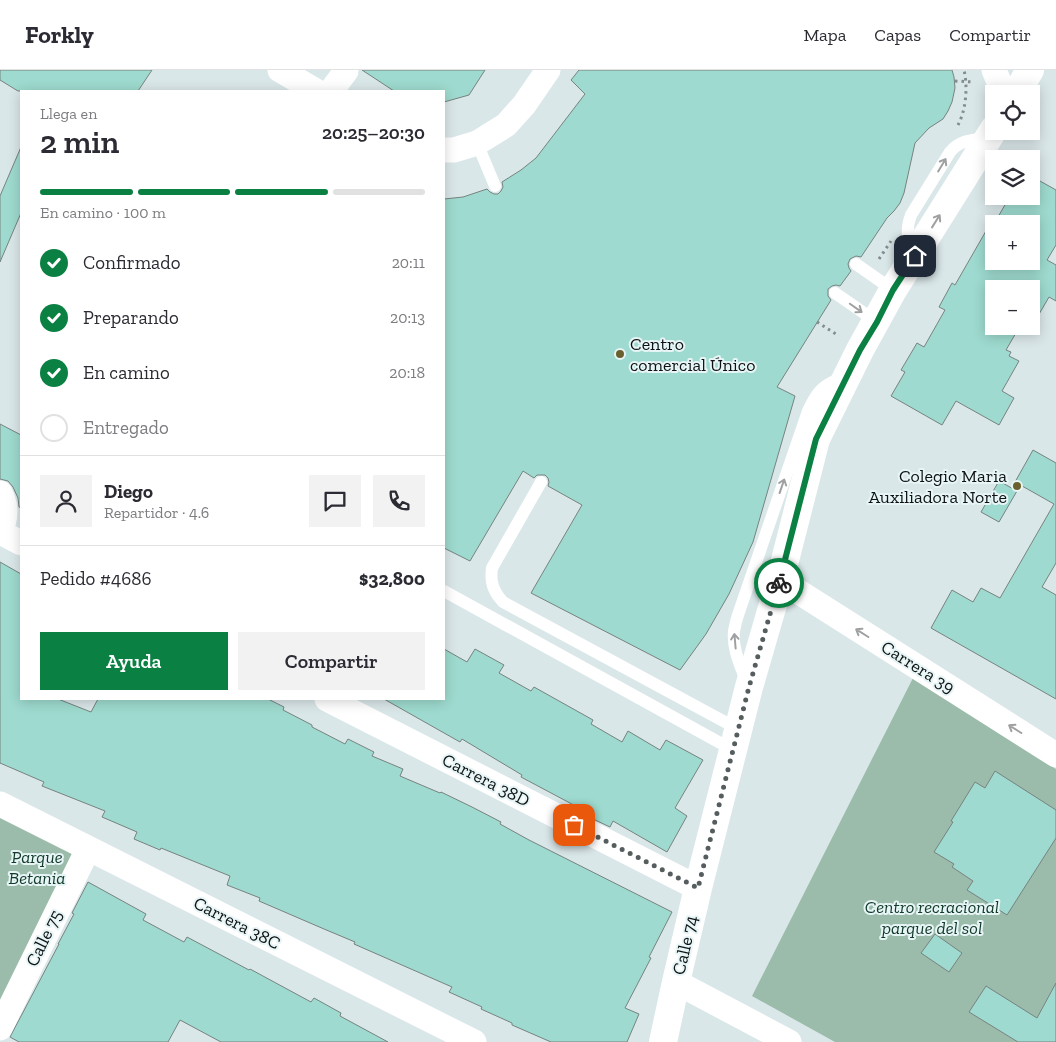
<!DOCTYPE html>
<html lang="es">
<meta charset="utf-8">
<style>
body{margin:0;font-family:"Zilla Slab",serif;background:#f2f2f3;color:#2b2b33;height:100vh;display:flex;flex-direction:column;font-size:19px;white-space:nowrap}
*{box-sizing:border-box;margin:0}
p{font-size:16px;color:#7c7c81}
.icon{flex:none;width:28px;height:28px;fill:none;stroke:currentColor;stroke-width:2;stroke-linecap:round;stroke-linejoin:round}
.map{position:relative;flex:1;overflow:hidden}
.drawer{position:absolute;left:20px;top:20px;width:425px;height:610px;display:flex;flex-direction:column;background:#fff;border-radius:0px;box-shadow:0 2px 12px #0003}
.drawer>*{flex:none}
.fabs{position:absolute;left:985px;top:15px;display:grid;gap:10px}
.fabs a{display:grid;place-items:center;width:55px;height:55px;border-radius:0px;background:#fff;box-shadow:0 2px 12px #0003;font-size:25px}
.pin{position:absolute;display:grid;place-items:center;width:42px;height:42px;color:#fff;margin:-21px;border-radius:10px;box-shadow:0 2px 8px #0006}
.courier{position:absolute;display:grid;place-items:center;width:50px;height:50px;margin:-25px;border:4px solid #0b8043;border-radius:50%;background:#fff;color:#222;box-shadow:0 1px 6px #0007}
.headline em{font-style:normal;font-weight:600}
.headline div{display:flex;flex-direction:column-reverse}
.headline{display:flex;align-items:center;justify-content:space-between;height:85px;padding:0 20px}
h1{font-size:32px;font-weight:600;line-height:38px}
.bar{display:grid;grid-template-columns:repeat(4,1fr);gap:8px 5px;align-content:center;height:60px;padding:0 20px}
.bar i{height:6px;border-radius:4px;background:#e1e1e2}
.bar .on{background:#0b8043}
.bar p{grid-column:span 4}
.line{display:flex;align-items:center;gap:12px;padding:0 20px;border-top:1px solid #e1e1e2}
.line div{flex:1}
.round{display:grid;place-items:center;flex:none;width:52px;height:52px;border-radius:0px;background:#f2f2f3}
ol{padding:0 20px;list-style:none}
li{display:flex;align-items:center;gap:15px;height:55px}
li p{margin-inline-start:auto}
li .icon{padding:5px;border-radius:50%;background:#0b8043;color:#fff;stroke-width:4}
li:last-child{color:#7c7c81}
li i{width:28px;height:28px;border:2px solid #e1e1e2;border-radius:50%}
.action{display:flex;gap:10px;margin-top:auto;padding:10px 20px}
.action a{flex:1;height:58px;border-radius:0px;background:#0b8043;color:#fff;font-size:20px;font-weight:600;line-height:58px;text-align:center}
.action a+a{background:#f2f2f3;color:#2b2b33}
header{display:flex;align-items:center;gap:30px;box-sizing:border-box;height:70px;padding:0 25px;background:#fff;border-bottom:1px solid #e1e1e2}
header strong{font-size:24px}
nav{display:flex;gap:28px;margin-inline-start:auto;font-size:18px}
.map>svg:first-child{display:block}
.green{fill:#9cbcab}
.building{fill:#9edacf;stroke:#778380}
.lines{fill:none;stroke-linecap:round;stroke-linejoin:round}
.path{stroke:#838c8e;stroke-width:3;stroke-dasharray:2.5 4;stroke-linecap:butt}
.service{stroke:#fff;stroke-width:12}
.minor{stroke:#fff;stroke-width:25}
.tertiary{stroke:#fff;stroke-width:28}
.oneway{stroke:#9fa0a1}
.done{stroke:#555d5e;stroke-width:5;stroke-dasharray:0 9}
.route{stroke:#0b8043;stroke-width:6}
.poi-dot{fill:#6a602d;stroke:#e7f5f6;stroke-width:2}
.labels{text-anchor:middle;stroke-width:4;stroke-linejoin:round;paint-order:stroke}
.poi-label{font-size:18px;fill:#0e1213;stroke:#e7f5f6;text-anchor:start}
.street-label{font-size:18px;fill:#0e1213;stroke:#e7f5f6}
.park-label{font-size:18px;font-style:italic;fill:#113a28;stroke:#e7f5f6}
</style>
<header>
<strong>Forkly</strong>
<nav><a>Mapa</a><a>Capas</a><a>Compartir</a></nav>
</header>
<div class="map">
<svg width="1056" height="972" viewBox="0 0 1056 972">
<rect width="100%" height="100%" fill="#dae7e9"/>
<path class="green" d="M913,608L1056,699V972H835L752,926Z
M0,742L88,779L0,953Z"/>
<path class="building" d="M0,0H152L138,21H18L0,10Z
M362,0H485L469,25L444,32V21H394Z
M579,0H952L954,7L955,18L952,32L948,41L943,49L929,58L915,73L904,123L900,133L894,141L887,148L861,187L856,186L850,189L848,194L849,198L851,201L840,216L836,215L832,216L828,219V226L831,230L777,317L795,326L753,472L729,524L706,564L680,600L531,523L582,435L548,416L549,412L548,408L545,405H537L534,408L523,401L470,491L444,478V129L463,127L487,119L490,122L494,124H498L501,121L503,117L502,112L521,100L536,88L585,24L571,10Z
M21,77V143L0,192V126Z
M1031,106L1056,120V175L1047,190L1056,195V231L1049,227L1031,258V219H994V256H1020L1006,280L1011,282L1009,286L1019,291L1002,321L1014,328L999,355L956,331L942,355L891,326L905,302L901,300L917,273L924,277L945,240L939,237L952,213L955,215L994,147V191H1031V154H994L1010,126H1031Z
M0,354L21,365V438L19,437L18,428L13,417L8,411L0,409Z
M1033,380L1056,393V493L1042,517L1056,525V629L931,558L952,520L973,532L981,518L1000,528L1054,434L1015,412Z
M999,411L1017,421L999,452L981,442Z
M0,492L21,504V629H58L91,642L98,629H268L284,637L283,640L312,655V657L345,674L348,669L374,682L372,686L403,699L400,706L440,723L441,722L472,737L501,752L500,754L529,770L672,842L649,887L651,888L625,938L639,944L627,972H551L512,955V953L481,939L482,937L449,922L452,917L354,874L355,872L324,859L259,831L260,828L227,815L230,806L161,778L160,780L134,769L137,762L102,747L105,741L42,716L44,712L0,693Z
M444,579L467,592L475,579L504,595L499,603L531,621L534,617L593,650L591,654L622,672L628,661L660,680L666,670L703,690L675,738L687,746L667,782L613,751L610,757L593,749L582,742L583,740L521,707L522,705L462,669L460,672L384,629H444Z
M995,701L1056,740V768L1007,845L967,820L973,811L952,797L954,794L934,782L953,752L951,751L975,712L985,718Z
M88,812L146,844L143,850L184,872L187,867L249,900L250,899L311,932L314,928L341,943L340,946L388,972H221L180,950L168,972H19L10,967L59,874H58L74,844L72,843Z
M935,864L962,883L949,902L921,883Z
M1056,913V972H1018L969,942L986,916L1037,948Z"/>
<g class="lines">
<path class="path" d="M955,11L974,12
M958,55C966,40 968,17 964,0
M879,189L891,171
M817,252L839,266"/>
<path class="service" d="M477,73L495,116
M914,184C908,168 905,161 911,145L950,82C960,70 972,70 986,68
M856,194L893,220
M835,223L877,252
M541,412L492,498C490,512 493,521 503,532L738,659
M444,521L733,680
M747,613C741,597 732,579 734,561C735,556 736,551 738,545L808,341C816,323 822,315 842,308"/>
<path class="minor" d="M280,0L316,21
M994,0L1004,24
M331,21L346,1
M444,80H454L477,73L506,55L524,35L548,0
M0,423C7,436 6,449 0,462L21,473
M780,510L1056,685
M327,629L698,818
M0,734L474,972
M676,912L789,972
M0,958L88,779"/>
<path class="tertiary" d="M1016,24L1030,0
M663,972L676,912L698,818L749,617L780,510L816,369L860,280L893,220L994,59"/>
</g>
<defs><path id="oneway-shaft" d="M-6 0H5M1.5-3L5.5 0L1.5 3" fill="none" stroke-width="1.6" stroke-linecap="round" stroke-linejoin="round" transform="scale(1.25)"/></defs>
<g class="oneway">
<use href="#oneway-shaft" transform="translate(942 95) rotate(-59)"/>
<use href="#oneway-shaft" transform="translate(936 151) rotate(-58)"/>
<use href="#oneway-shaft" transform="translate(856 238) rotate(35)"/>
<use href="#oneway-shaft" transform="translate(782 416) rotate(-71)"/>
<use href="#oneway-shaft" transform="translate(862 563) rotate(-148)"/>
<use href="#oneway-shaft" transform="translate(735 571) rotate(-95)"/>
<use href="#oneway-shaft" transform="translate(1015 659) rotate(-148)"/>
</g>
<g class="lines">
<path class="done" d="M574,755L698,818L749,617L779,513"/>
<path class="route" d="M779,513L816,369L860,280L877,252L893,220L915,186"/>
</g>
<g class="poi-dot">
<circle cx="620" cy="284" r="5"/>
<circle cx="1017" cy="416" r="5"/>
</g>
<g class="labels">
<g class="poi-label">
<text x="630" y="280">Centro<tspan x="630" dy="21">comercial Único</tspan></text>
<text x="1007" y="412" text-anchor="end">Colegio Maria<tspan x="1007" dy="21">Auxiliadora Norte</tspan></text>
</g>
<g class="street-label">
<text transform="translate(918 597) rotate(32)" y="6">Carrera 39</text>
<text transform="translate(486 710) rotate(27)" y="6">Carrera 38D</text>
<text transform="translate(237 853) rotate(27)" y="6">Carrera 38C</text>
<text transform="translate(44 868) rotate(-64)" y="6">Calle 75</text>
<text transform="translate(685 875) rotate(-77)" y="6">Calle 74</text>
</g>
<g class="park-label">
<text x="37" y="793">Parque<tspan x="37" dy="21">Betania</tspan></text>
<text x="932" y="843">Centro recracional<tspan x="932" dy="21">parque del sol</tspan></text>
</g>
</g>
</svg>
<div class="fabs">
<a><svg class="icon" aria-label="locate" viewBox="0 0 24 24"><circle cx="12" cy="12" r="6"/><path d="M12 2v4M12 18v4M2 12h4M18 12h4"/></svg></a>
<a><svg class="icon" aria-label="layers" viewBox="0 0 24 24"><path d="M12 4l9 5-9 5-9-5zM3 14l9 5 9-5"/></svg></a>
<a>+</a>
<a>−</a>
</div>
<div class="pin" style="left:574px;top:755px;background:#ea580c"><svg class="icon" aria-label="bag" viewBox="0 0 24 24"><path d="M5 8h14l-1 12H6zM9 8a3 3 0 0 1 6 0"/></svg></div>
<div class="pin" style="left:915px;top:186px;background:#1f2937"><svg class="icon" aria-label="home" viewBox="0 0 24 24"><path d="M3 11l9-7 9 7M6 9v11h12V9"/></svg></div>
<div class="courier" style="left:779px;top:513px"><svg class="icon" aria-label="bike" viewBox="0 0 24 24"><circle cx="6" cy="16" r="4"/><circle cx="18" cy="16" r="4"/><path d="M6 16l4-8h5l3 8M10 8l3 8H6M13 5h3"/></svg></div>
<section class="drawer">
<div class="headline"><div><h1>2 min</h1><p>Llega en</p></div><em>20:25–20:30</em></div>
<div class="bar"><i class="on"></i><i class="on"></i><i class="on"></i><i></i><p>En camino · 100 m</p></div>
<ol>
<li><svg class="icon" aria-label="check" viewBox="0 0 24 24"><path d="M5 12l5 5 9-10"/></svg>Confirmado<p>20:11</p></li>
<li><svg class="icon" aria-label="check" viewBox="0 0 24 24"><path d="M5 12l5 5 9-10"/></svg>Preparando<p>20:13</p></li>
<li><svg class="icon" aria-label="check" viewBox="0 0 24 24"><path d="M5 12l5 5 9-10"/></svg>En camino<p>20:18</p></li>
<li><i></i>Entregado</li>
</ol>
<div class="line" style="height:90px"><a class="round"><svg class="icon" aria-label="person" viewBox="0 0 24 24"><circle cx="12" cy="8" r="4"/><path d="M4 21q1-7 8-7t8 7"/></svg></a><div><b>Diego</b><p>Repartidor · 4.6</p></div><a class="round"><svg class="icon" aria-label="chat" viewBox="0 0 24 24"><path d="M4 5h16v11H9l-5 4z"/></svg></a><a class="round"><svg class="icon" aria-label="phone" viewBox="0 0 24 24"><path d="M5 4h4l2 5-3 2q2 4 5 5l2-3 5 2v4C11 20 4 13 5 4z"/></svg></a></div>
<div class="line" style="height:65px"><div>Pedido #4686</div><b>$32,800</b></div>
<div class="action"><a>Ayuda</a><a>Compartir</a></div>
</section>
</div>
